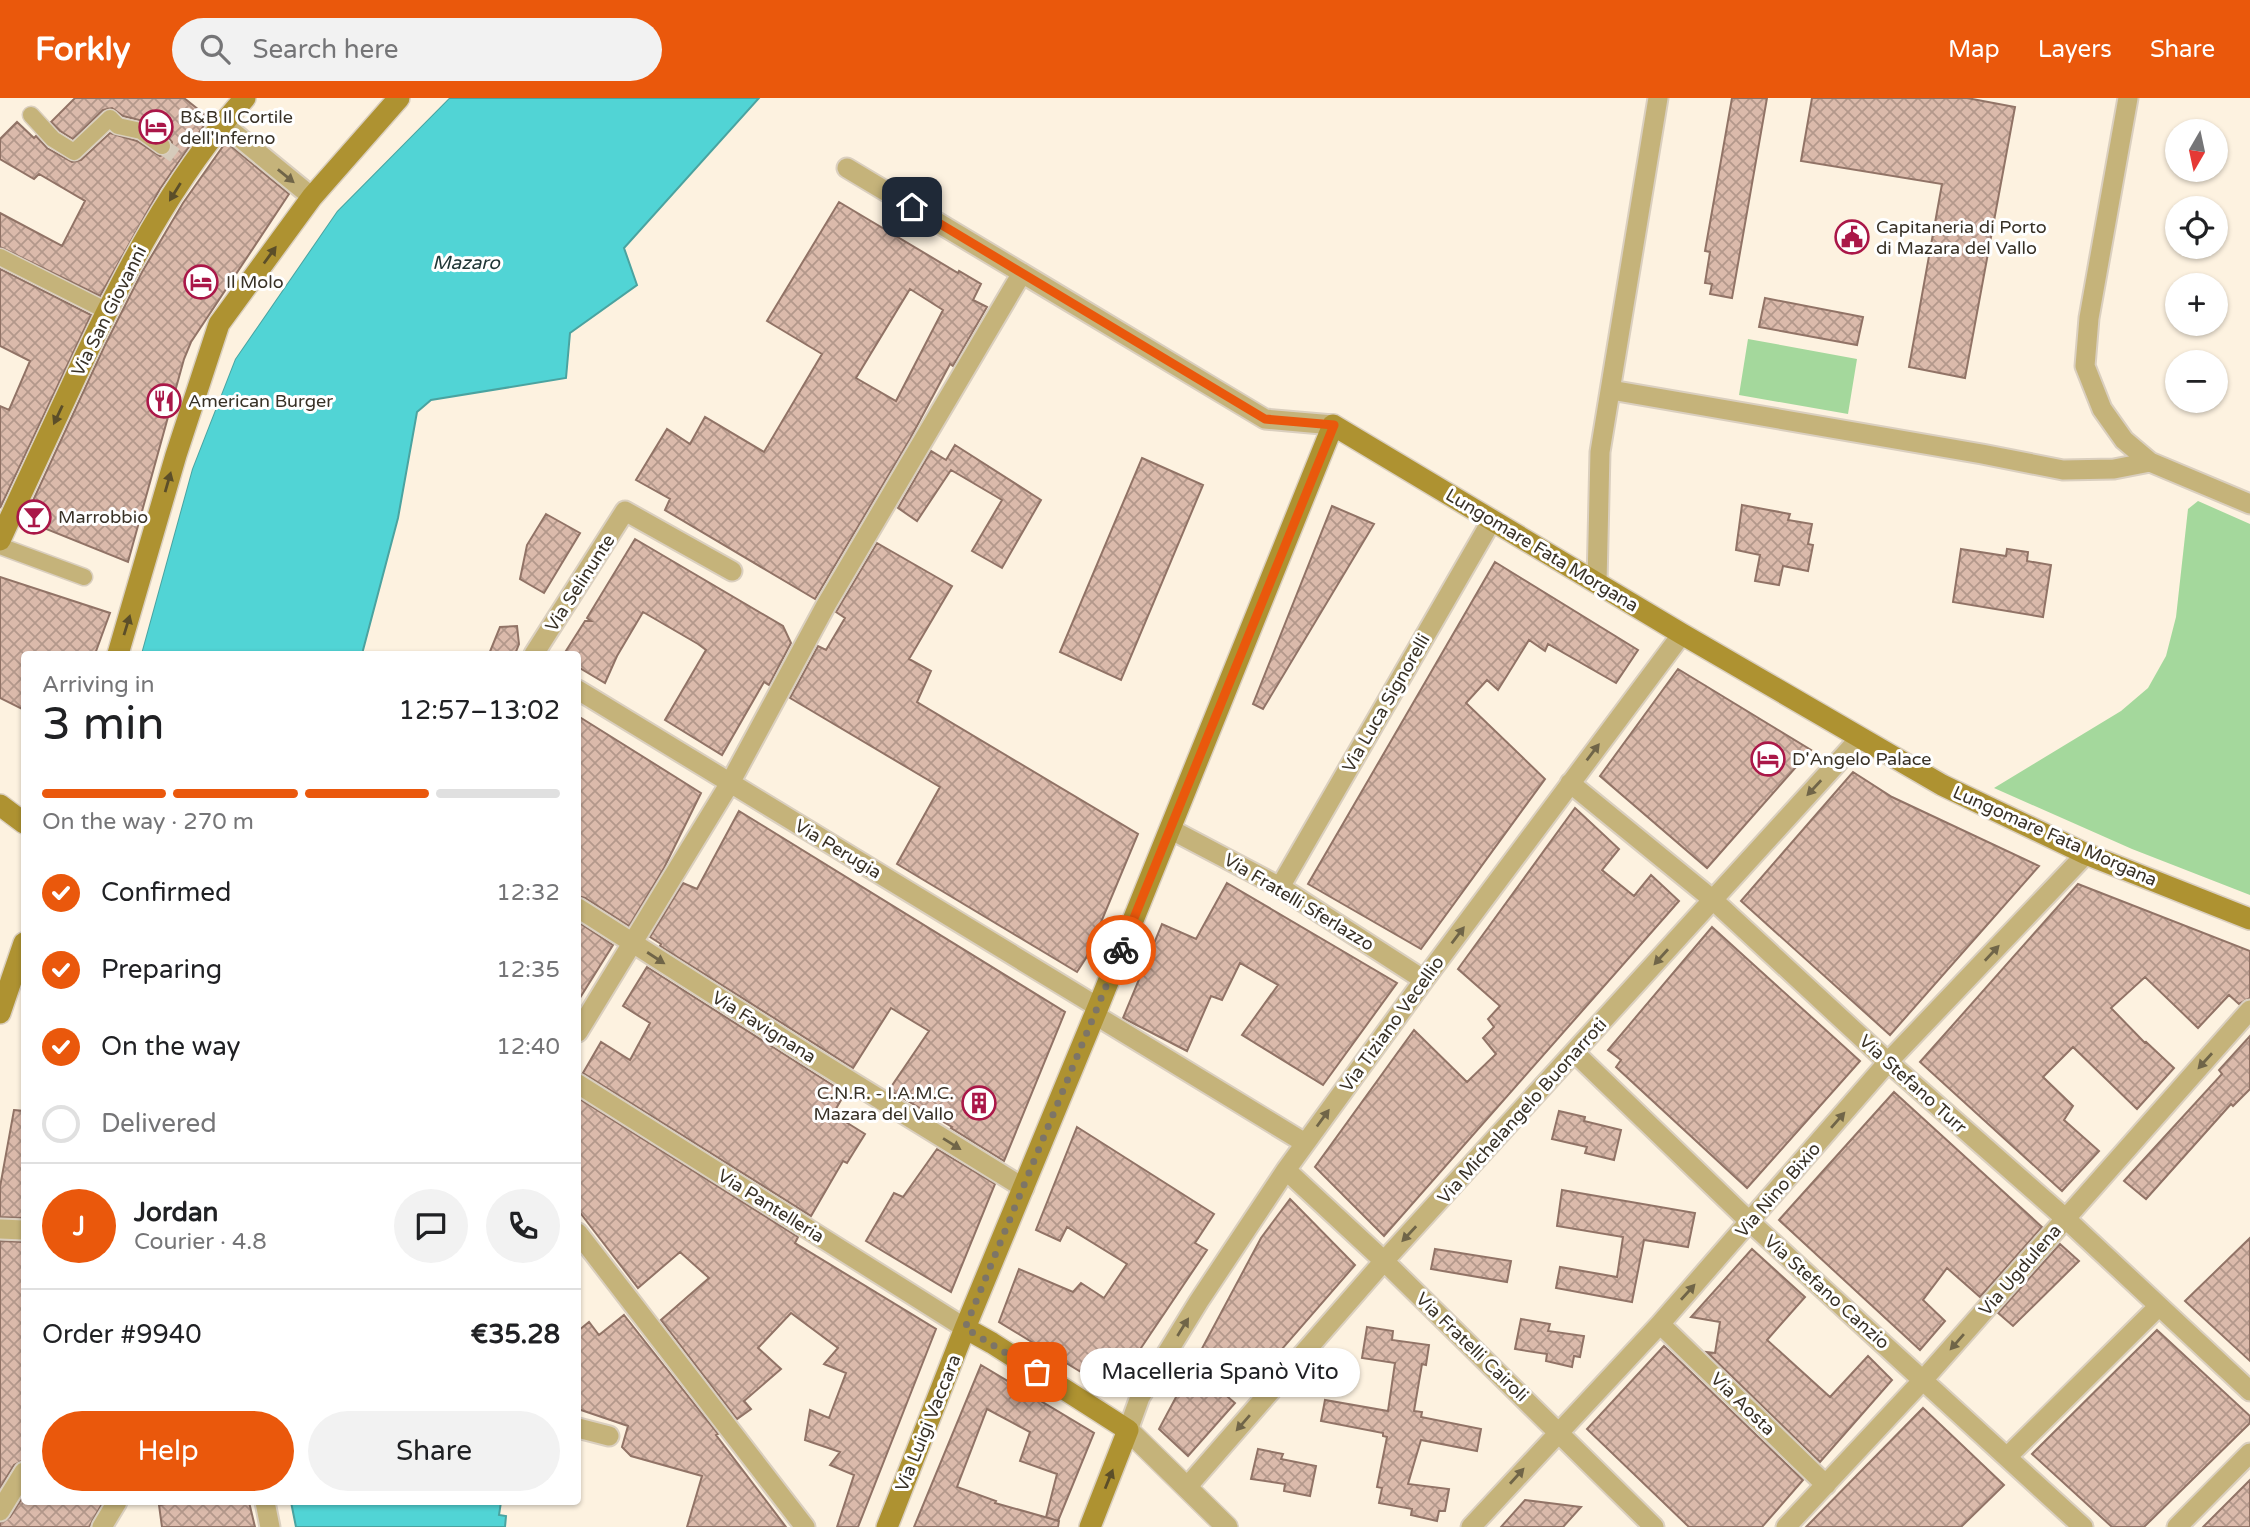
<!DOCTYPE html>
<meta charset="utf-8">
<style>
body{margin:0;font-family:"Varela Round",sans-serif;background:#f2f2f2;color:#202124;height:100vh;display:flex;flex-direction:column;font-size:26px;white-space:nowrap}
*{box-sizing:border-box;margin:0}
p{font-size:23px;color:#757577}
.icon{flex:none;width:38px;height:38px;fill:none;stroke:currentColor;stroke-width:2;stroke-linecap:round;stroke-linejoin:round}
.map{position:relative;flex:1;overflow:hidden}
.sheet{position:absolute;left:21px;top:553px;width:560px;height:854px;display:flex;flex-direction:column;background:#fff;border-radius:7px;box-shadow:0 2px 5px #0004}
.sheet>*{flex:none}
.needle{width:46px;rotate:189deg}
.buttons{position:absolute;left:2165px;top:21px;display:grid;gap:14px}
.buttons a{display:grid;place-items:center;width:63px;height:63px;border-radius:50%;background:#fff;box-shadow:0 2px 5px #0004;font-size:35px}
.pin{position:absolute;display:grid;place-items:center;width:60px;height:60px;color:#fff;margin:-30px;border-radius:14px;box-shadow:0 4px 10px #0006}
.courier{position:absolute;display:grid;place-items:center;width:70px;height:70px;margin:-35px;border:5px solid #ea580c;border-radius:50%;background:#fff;color:#222;box-shadow:0 2px 9px #0007}
.bubble{position:absolute;height:49px;border-radius:24px;background:#fff;box-shadow:0 2px 5px #0004;font-size:23px;font-weight:600;line-height:49px;text-align:center}
.summary em{font-style:normal;font-weight:600}
.summary div{display:flex;flex-direction:column-reverse}
.summary{display:flex;align-items:center;justify-content:space-between;height:119px;padding:0 21px}
h1{font-size:46px;font-weight:600;line-height:52px}
.bar{display:grid;grid-template-columns:repeat(4,1fr);gap:10px 7px;align-content:center;height:84px;padding:0 21px}
.bar i{height:9px;border-radius:5px;background:#e0e0e0}
.bar .selected{background:#ea580c}
.bar p{grid-column:span 4}
.line{display:flex;align-items:center;gap:18px;padding:0 21px;border-top:2px solid #e0e0e0}
.line div{flex:1}
.round{display:grid;place-items:center;flex:none;width:74px;height:74px;border-radius:37px;background:#f2f2f2}
ol{padding:0 21px;list-style:none}
li{display:flex;align-items:center;gap:21px;height:77px}
li p{margin-inline-start:auto}
li .icon{padding:7px;border-radius:50%;background:#ea580c;color:#fff;stroke-width:4}
li:last-child{color:#757577}
li i{width:38px;height:38px;border:4px solid #e0e0e0;border-radius:50%}
.action{display:flex;gap:14px;margin-top:auto;padding:14px 21px}
.action a{flex:1;height:80px;border-radius:42px;background:#ea580c;color:#fff;font-size:28px;font-weight:600;line-height:80px;text-align:center}
.action a+a{background:#f2f2f2;color:#202124}
header{display:flex;align-items:center;gap:42px;box-sizing:border-box;height:98px;padding:0 35px;background:#ea580c;color:#fff}
header strong{font-size:33px}
nav{display:flex;gap:38px;margin-inline-start:auto;font-size:24px}
.search{width:490px;height:63px;background:#f2f2f2;display:flex;align-items:center;gap:18px;box-sizing:border-box;padding:0 24px;border-radius:38px;color:#757577;font-size:26px}
.map>svg:first-child{display:block}
.green{fill:#a4d89c}
.water{fill:#51d4d5;stroke:#4aa3a0;stroke-width:2}
.pier{fill:#fdf2e0}
.building{fill:url(#building-cross-hatch);stroke:#917366;stroke-width:2;fill-rule:evenodd}
.lines{fill:none;stroke-linecap:round;stroke-linejoin:round}
.pedestrian-tunnel{stroke:#d6cbbb;stroke-width:16;stroke-dasharray:16 8;stroke-linecap:butt}
.pedestrian-casing{stroke:#dacfbf;stroke-width:19}
.minor-casing{stroke:#dacfbf;stroke-width:23}
.tertiary-casing{stroke:#dacfbf;stroke-width:24}
.secondary-casing{stroke:#dacfbf;stroke-width:24}
.pedestrian{stroke:#c5b37a;stroke-width:16}
.minor{stroke:#c5b37a;stroke-width:19}
.tertiary{stroke:#c5b37a;stroke-width:21}
.secondary{stroke:#ae9231;stroke-width:21}
.oneway{fill:#706548}
.oneway2{fill:#5b4e29}
.done{stroke:#7d7567;stroke-width:7;stroke-dasharray:0 12.6}
.route{stroke:#ea580c;stroke-width:9}
.labels{text-anchor:middle;stroke-width:6;stroke-linejoin:round;paint-order:stroke}
.poi-label{font-size:18px;fill:#383126;stroke:#fff;text-anchor:start}
.street-label{font-size:18px;fill:#383126;stroke:#fff}
.water-label{font-size:19px;font-style:italic;fill:#1f3535;stroke:#fff}
</style>
<header>
<strong>Forkly</strong>
<div class="search"><svg class="icon" aria-label="search" viewBox="0 0 24 24"><circle cx="10" cy="10" r="6"/><path d="M15 15l6 6"/></svg>Search here</div>
<nav><a>Map</a><a>Layers</a><a>Share</a></nav>
</header>
<div class="map">
<svg width="2250" height="1429" viewBox="0 0 2250 1429">
<defs>
<pattern id="building-cross-hatch" width="8" height="8" patternUnits="userSpaceOnUse" patternTransform="scale(1.75)"><rect width="8" height="8" fill="#dbbaab"/><path d="M0 0l8 8M0 8l8-8" fill="none" stroke="#b3988b"/></pattern>
</defs>
<rect width="100%" height="100%" fill="#fdf2e0"/>
<path class="green" d="M1748,241L1857,261L1848,316L1739,297Z
M2198,403L2250,426V797L2132,751L1994,690L2121,613L2148,590L2166,558L2176,519L2188,411Z"/>
<path class="water" d="M449,0H759L624,150L637,187L570,235L566,280L431,302L417,314L398,420L362,556H141L192,371L235,261L337,113Z
M291,1404H501L499,1417L506,1418L505,1429H296Z"/>
<path class="pier" d="M444,0H449L337,113L235,261L192,371L141,556H138L188,370L232,259L335,111Z"/>
<path class="building" d="M75,0H184L209,20L160,91L100,198L0,149V115L62,148L85,103L39,76L34,81L0,61V41L17,24L34,40L36,38L47,50L72,64L81,62L110,35L137,43L160,58L171,53L172,44L168,39L147,24L123,18L112,10L103,12L73,41L60,33L51,24Z
M1732,0H1767L1732,200L1710,196L1712,186L1705,185L1710,154L1705,153Z
M1812,0H1967L2015,9L1965,280L1909,269L1942,86L1801,63Z
M226,44L289,96L191,244L184,261L128,464L24,422L105,247L142,174L183,105Z
M839,104L958,175L959,173L981,186L973,202L987,209L953,268L950,266L910,341L815,501L665,412L670,401L636,382L667,331L690,346L705,319L764,354L822,256L767,223ZM910,191L943,212L896,303L856,280Z
M0,171L91,217L0,410V308L9,312L30,263L0,248Z
M1765,200L1863,219L1857,247L1759,229Z
M955,347L1041,402L1002,470L972,453L1002,402L951,372L917,423L898,410L931,353L946,362Z
M1142,360L1203,387L1121,582L1060,554Z
M1742,407L1790,416L1788,422L1812,426L1808,446L1813,447L1808,473L1783,468L1779,487L1755,483L1760,457L1736,452Z
M1332,408L1374,426L1263,611L1253,606Z
M546,416L580,435L544,495L520,481L527,447Z
M635,441L783,528L791,545L769,587L764,584L722,657L665,622L706,552L698,546L643,514L617,558L605,585L578,569V556H564L585,523H591L587,520Z
M877,445L952,488L909,561L931,573L917,604L1138,736L1086,860L1077,874L897,766L940,689L790,600L818,548L826,552L845,520L836,514Z
M1961,451L2006,458L2007,451L2028,454L2027,463L2051,467L2043,519L1953,504Z
M1495,464L1638,552L1616,585L1548,546L1545,553L1529,542L1498,592L1487,582L1466,605L1545,681L1421,851L1308,786Z
M0,479L110,515L95,556H24V612L0,600Z
M517,528L519,546L515,556H489L500,529Z
M1678,571L1811,652L1707,770L1600,678Z
M578,618L701,695L664,770L629,828L585,800L578,798Z
M1853,674L1892,699L2039,768L1890,937L1741,803Z
M1575,710L1619,751L1602,772L1634,798L1651,777L1679,803L1384,1138L1315,1069L1414,932L1467,984L1496,956L1483,940L1494,929L1488,921L1500,908L1458,871Z
M739,713L1065,914L1004,1063L951,1030L952,1029L889,992L929,933L891,910L853,970L660,848L661,846L650,839L683,785L697,791Z
M1227,785L1397,885L1323,987L1242,937L1278,887L1240,865L1222,902L1211,898L1187,953L1123,920L1162,826L1196,841Z
M2078,786L2250,853V900L2239,906L2229,897L2198,930L2145,879L2111,910L2145,945L2146,944L2174,970L2137,1011L2073,949L2043,979L2073,1008L2064,1022L2099,1053L2062,1093L1920,964Z
M578,824L613,847L578,903Z
M1712,829L1860,963L1747,1090L1616,969L1621,962L1608,952Z
M647,869L845,995L833,1016L865,1036L847,1065L843,1063L811,1118L583,975L601,944L630,962L650,925L623,908Z
M2250,938V991L2233,1008L2231,1006L2146,1101L2124,1083L2222,976L2219,972Z
M1894,994L2042,1129L1980,1199L1947,1170L1923,1202L1945,1223L1920,1252L1779,1122Z
M578,1000L798,1139L795,1145L936,1231L858,1429H837L854,1377L830,1367L840,1354L805,1342L810,1312L829,1320L846,1275L824,1266L838,1250L791,1215L758,1250L781,1271L744,1303L751,1311L737,1321L661,1222L709,1180L680,1154L638,1190L578,1112Z
M14,1012L24,1013V1120L0,1119V1089Z
M1559,1013L1585,1019L1584,1023L1621,1032L1614,1062L1585,1055L1587,1049L1552,1041Z
M1077,1029L1214,1116L1195,1145L1207,1152L1112,1293L999,1224L1019,1171L1073,1194L1081,1185L1104,1200L1127,1166L1067,1129L1060,1143L1036,1132Z
M937,1051L995,1086L951,1194L866,1143L894,1095L903,1099Z
M1562,1092L1695,1115L1688,1149L1644,1142L1632,1204L1556,1190L1560,1169L1617,1179L1623,1139L1557,1128Z
M1290,1101L1355,1167L1262,1274L1240,1253L1214,1287L1235,1305L1188,1358L1159,1331L1261,1140Z
M2250,1140V1263L2185,1203Z
M0,1143L24,1144V1362L14,1367L0,1390Z
M2060,1146L2079,1163L2013,1228L1998,1215Z
M1435,1151L1511,1163L1507,1184L1431,1171Z
M1752,1151L1805,1199L1767,1242L1830,1299L1868,1258L1892,1282L1820,1364L1707,1254L1715,1255L1720,1224L1691,1219Z
M624,1217L718,1336L716,1337L786,1429H687L702,1378L631,1358L622,1349L628,1328L578,1311V1233L589,1224L599,1237Z
M1521,1221L1550,1226L1548,1233L1584,1238L1580,1259L1574,1258L1572,1269L1546,1263L1547,1256L1515,1251Z
M1367,1229L1393,1233L1392,1242L1429,1247L1426,1267L1422,1266L1414,1313L1422,1314L1421,1319L1481,1331L1477,1353L1421,1342L1408,1386L1449,1391L1445,1413H1439L1437,1423L1411,1417L1412,1411L1379,1405L1382,1390L1377,1389L1387,1339L1383,1338V1335L1321,1323L1325,1302L1388,1313L1395,1265L1362,1260Z
M2157,1232L2250,1318V1325L2144,1429H2112L2032,1356Z
M1664,1248L1803,1382L1762,1429H1689L1587,1331Z
M981,1267L1094,1335L1058,1423L1046,1419L1057,1376L1020,1363L1030,1334L987,1311L957,1389L996,1403L995,1405L1059,1423L1058,1429H914Z
M1923,1310L2004,1387L1961,1429H1806Z
M1258,1351L1283,1356L1281,1361L1316,1368L1310,1398L1284,1393L1285,1386L1251,1381Z
M2250,1382V1429H2203Z
M24,1397V1404H103L89,1429H0V1425L10,1419Z
M1525,1402L1581,1409L1563,1429H1501Z
M180,1404H249L255,1429H162L159,1407Z"/>
<g class="lines">
<path class="pedestrian-tunnel" d="M162,48L180,61"/>
<defs>
<path id="pedestrian" d="M31,17L53,41L74,54L110,20L118,28L141,33L162,48
M0,159L107,213
M0,448L84,479"/>
<path id="minor" d="M2128,0L2089,220L2085,268L2102,311L2124,342L2150,364L2250,406
M223,26L312,99
M847,70L1265,321L1333,327
M1611,292L1982,356L2063,372L2114,371L2150,364
M1597,485L1600,354L1658,0
M534,556L625,413L732,473
M578,592L1098,909
M1570,685L1712,801L1888,964L2065,1120L2250,1293
M1170,731L1280,789L1424,882
M1280,789L1492,422
M578,810L818,963L1024,1090
M1095,917L1305,1045
M578,934L730,685L826,507L1022,175
M1575,955L1750,1124L2083,1429
M578,986L965,1230
M1286,1072L1384,1163L1654,1429
M0,1131L24,1132
M578,1135L805,1429
M1660,1226L1826,1387
M578,1330L609,1338
M1128,1332L1140,1299L1199,1203L1286,1072L1424,882L1682,536
M2008,1358L2159,1208
M1187,1389L1384,1163L1860,640
M265,1404L270,1429
M0,1413L24,1374
M102,1429L117,1404
M1471,1429L1660,1226L1888,964L2086,756
M1786,1429L1923,1282L2250,912
M2177,1429L2250,1355"/>
<path id="tertiary" d="M1128,1332L1227,1429"/>
<path id="secondary" d="M0,442C25,387 51,332 76,278C122,179 172,81 245,0
M118,556L176,357L219,226L312,99L399,0
M0,707L24,725
M0,915L24,845
M965,1230L992,1245L1128,1332L1090,1429
M887,1429L965,1230L1098,909L1333,327L1682,536L1942,687L2086,756L2250,821"/>
</defs>
<use href="#pedestrian" class="pedestrian-casing"/>
<use href="#minor" class="minor-casing"/>
<use href="#tertiary" class="tertiary-casing"/>
<use href="#secondary" class="secondary-casing"/>
<use href="#pedestrian" class="pedestrian"/>
<use href="#minor" class="minor"/>
<use href="#tertiary" class="tertiary"/>
<use href="#secondary" class="secondary"/>
</g>
<defs><path id="oneway-solid" d="M-6-.8H1V-3.2L6.5 0L1 3.2V.8H-6Z" transform="scale(1.75)"/></defs>
<g class="oneway">
<use href="#oneway-solid" transform="translate(286 78) rotate(39)"/>
<use href="#oneway-solid" transform="translate(1593 654) rotate(-53)"/>
<use href="#oneway-solid" transform="translate(1814 690) rotate(133)"/>
<use href="#oneway-solid" transform="translate(1458 837) rotate(-53)"/>
<use href="#oneway-solid" transform="translate(1992 855) rotate(-47)"/>
<use href="#oneway-solid" transform="translate(1661 859) rotate(132)"/>
<use href="#oneway-solid" transform="translate(656 860) rotate(33)"/>
<use href="#oneway-solid" transform="translate(2205 963) rotate(132)"/>
<use href="#oneway-solid" transform="translate(1323 1020) rotate(-54)"/>
<use href="#oneway-solid" transform="translate(1838 1022) rotate(-49)"/>
<use href="#oneway-solid" transform="translate(952 1046) rotate(32)"/>
<use href="#oneway-solid" transform="translate(1409 1136) rotate(133)"/>
<use href="#oneway-solid" transform="translate(1688 1194) rotate(-48)"/>
<use href="#oneway-solid" transform="translate(1183 1229) rotate(-58)"/>
<use href="#oneway-solid" transform="translate(1957 1244) rotate(131)"/>
<use href="#oneway-solid" transform="translate(1243 1325) rotate(131)"/>
<use href="#oneway-solid" transform="translate(1517 1378) rotate(-48)"/>
</g>
<g class="oneway2">
<use href="#oneway-solid" transform="translate(175 94) rotate(122)"/>
<use href="#oneway-solid" transform="translate(270 157) rotate(-54)"/>
<use href="#oneway-solid" transform="translate(58 317) rotate(115)"/>
<use href="#oneway-solid" transform="translate(168 384) rotate(-74)"/>
<use href="#oneway-solid" transform="translate(127 527) rotate(-73)"/>
<use href="#oneway-solid" transform="translate(1109 1381) rotate(-68)"/>
</g>
<g class="lines">
<path class="done" d="M1037,1274L965,1230L1121,852"/>
<path class="route" d="M912,109L1265,321L1334,327L1121,852"/>
</g>
<defs>
<symbol id="hotel-ring" viewBox="-11 -11 22 22"><circle r="9.5" fill="#fff" stroke="#aa1748" stroke-width="1.5"/><path d="M-6-4.5h1.5V1H6V5H4.5V3h-9V5H-6ZM-4 0a1.8 1.8 0 1 1 3.6 0ZM.5 0V-2.5h3Q6-2.5 6 0Z" fill="#aa1748"/></symbol>
<symbol id="civic-ring" viewBox="-11 -11 22 22"><circle r="9.5" fill="#fff" stroke="#aa1748" stroke-width="1.5"/><path d="M-.6-6.5H3V-4.5H.6V-3L4-1V1h2V6H-6V1h2V-1L-.6-3ZM-1.2 2.5V6h2.4V2.5Z" fill="#aa1748"/></symbol>
<symbol id="restaurant-ring" viewBox="-11 -11 22 22"><circle r="9.5" fill="#fff" stroke="#aa1748" stroke-width="1.5"/><path d="M-5-6h1v4h1v-4h1v4h1v-4h1v5L-1.5 .5V6h-2V.5L-5-1ZM5-6V6H3V1.5H1.5Q1.5-4 5-6Z" fill="#aa1748"/></symbol>
<symbol id="bar-ring" viewBox="-11 -11 22 22"><circle r="9.5" fill="#fff" stroke="#aa1748" stroke-width="1.5"/><path d="M-6-5H6L.8 .8V4.5H3.5V6h-7V4.5H-.8V.8Z" fill="#aa1748"/></symbol>
<symbol id="building-ring" viewBox="-11 -11 22 22"><circle r="9.5" fill="#fff" stroke="#aa1748" stroke-width="1.5"/><path d="M-4-6H4V6H1V3H-1V6H-4ZM-2.5-4.3h1.7v1.8h-1.7ZM.8-4.3h1.7v1.8H.8ZM-2.5-1h1.7V.8h-1.7ZM.8-1h1.7V.8H.8Z" fill="#aa1748"/></symbol>
</defs>
<g fill-rule="evenodd">
<use href="#hotel-ring" x="137" y="10" width="38" height="38"/>
<use href="#civic-ring" x="1833" y="120" width="38" height="38"/>
<use href="#hotel-ring" x="182" y="165" width="38" height="38"/>
<use href="#restaurant-ring" x="145" y="284" width="38" height="38"/>
<use href="#bar-ring" x="15" y="400" width="38" height="38"/>
<use href="#hotel-ring" x="1749" y="642" width="38" height="38"/>
<use href="#building-ring" x="960" y="986" width="38" height="38"/>
</g>
<g class="labels">
<g class="poi-label">
<text x="180" y="25">B&amp;B Il Cortile<tspan x="180" dy="21">dell'Inferno</tspan></text>
<text x="1876" y="135">Capitaneria di Porto<tspan x="1876" dy="21">di Mazara del Vallo</tspan></text>
<text x="226" y="190">Il Molo</text>
<text x="188" y="309">American Burger</text>
<text x="58" y="425">Marrobbio</text>
<text x="1792" y="667">D'Angelo Palace</text>
<text x="954" y="1001" text-anchor="end">C.N.R. - I.A.M.C.<tspan x="954" dy="21">Mazara del Vallo</tspan></text>
</g>
<g class="street-label">
<text transform="translate(109 213) rotate(-63)" y="6">Via San Giovanni</text>
<text transform="translate(1542 452) rotate(31)" y="6">Lungomare Fata Morgana</text>
<text transform="translate(580 485) rotate(-57)" y="6">Via Selinunte</text>
<text transform="translate(1386 605) rotate(-60)" y="6">Via Luca Signorelli</text>
<text transform="translate(2055 738) rotate(24)" y="6">Lungomare Fata Morgana</text>
<text transform="translate(838 751) rotate(31)" y="6">Via Perugia</text>
<text transform="translate(1299 804) rotate(31)" y="6">Via Fratelli Sferlazzo</text>
<text transform="translate(1392 926) rotate(-54)" y="6">Via Tiziano Vecellio</text>
<text transform="translate(764 929) rotate(32)" y="6">Via Favignana</text>
<text transform="translate(1913 986) rotate(42)" y="6">Via Stefano Turr</text>
<text transform="translate(1522 1013) rotate(-48)" y="6">Via Michelangelo Buonarroti</text>
<text transform="translate(1778 1092) rotate(-49)" y="6">Via Nino Bixio</text>
<text transform="translate(771 1108) rotate(32)" y="6">Via Pantelleria</text>
<text transform="translate(2020 1172) rotate(-49)" y="6">Via Ugdulena</text>
<text transform="translate(1827 1194) rotate(42)" y="6">Via Stefano Canzio</text>
<text transform="translate(1472 1249) rotate(44)" y="6">Via Fratelli Cairoli</text>
<text transform="translate(1743 1306) rotate(44)" y="6">Via Aosta</text>
<text transform="translate(928 1325) rotate(-68)" y="6">Via Luigi Vaccara</text>
</g>
<g class="water-label">
<text x="466" y="171">Mazaro</text>
</g>
</g>
</svg>
<div class="buttons">
<a><svg class="needle" viewBox="-14 -14 28 28"><path d="M0-13l5 13h-10z" fill="#e53935"/><path d="M0 13l5-13h-10z" fill="#757577"/></svg></a>
<a><svg class="icon" aria-label="locate" viewBox="0 0 24 24"><circle cx="12" cy="12" r="6"/><path d="M12 2v4M12 18v4M2 12h4M18 12h4"/></svg></a>
<a>+</a>
<a>−</a>
</div>
<div class="pin" style="left:1037px;top:1274px;background:#ea580c"><svg class="icon" aria-label="bag" viewBox="0 0 24 24"><path d="M5 8h14l-1 12H6zM9 8a3 3 0 0 1 6 0"/></svg></div>
<div class="pin" style="left:912px;top:109px;background:#1f2937"><svg class="icon" aria-label="home" viewBox="0 0 24 24"><path d="M3 11l9-7 9 7M6 9v11h12V9"/></svg></div>
<div class="courier" style="left:1121px;top:852px"><svg class="icon" aria-label="bike" viewBox="0 0 24 24"><circle cx="6" cy="16" r="4"/><circle cx="18" cy="16" r="4"/><path d="M6 16l4-8h5l3 8M10 8l3 8H6M13 5h3"/></svg></div>
<div class="bubble" style="left:1080px;top:1250px;width:280px">Macelleria Spanò Vito</div>
<section class="sheet">
<div class="summary"><div><h1>3 min</h1><p>Arriving in</p></div><em>12:57–13:02</em></div>
<div class="bar"><i class="selected"></i><i class="selected"></i><i class="selected"></i><i></i><p>On the way · 270 m</p></div>
<ol>
<li><svg class="icon" aria-label="check" viewBox="0 0 24 24"><path d="M5 12l5 5 9-10"/></svg>Confirmed<p>12:32</p></li>
<li><svg class="icon" aria-label="check" viewBox="0 0 24 24"><path d="M5 12l5 5 9-10"/></svg>Preparing<p>12:35</p></li>
<li><svg class="icon" aria-label="check" viewBox="0 0 24 24"><path d="M5 12l5 5 9-10"/></svg>On the way<p>12:40</p></li>
<li><i></i>Delivered</li>
</ol>
<div class="line" style="height:126px"><b class="round" style="background:#ea580c;color:#fff">J</b><div><b>Jordan</b><p>Courier · 4.8</p></div><a class="round"><svg class="icon" aria-label="chat" viewBox="0 0 24 24"><path d="M4 5h16v11H9l-5 4z"/></svg></a><a class="round"><svg class="icon" aria-label="phone" viewBox="0 0 24 24"><path d="M5 4h4l2 5-3 2q2 4 5 5l2-3 5 2v4C11 20 4 13 5 4z"/></svg></a></div>
<div class="line" style="height:91px"><div>Order #9940</div><b>€35.28</b></div>
<div class="action"><a>Help</a><a>Share</a></div>
</section>
</div>
